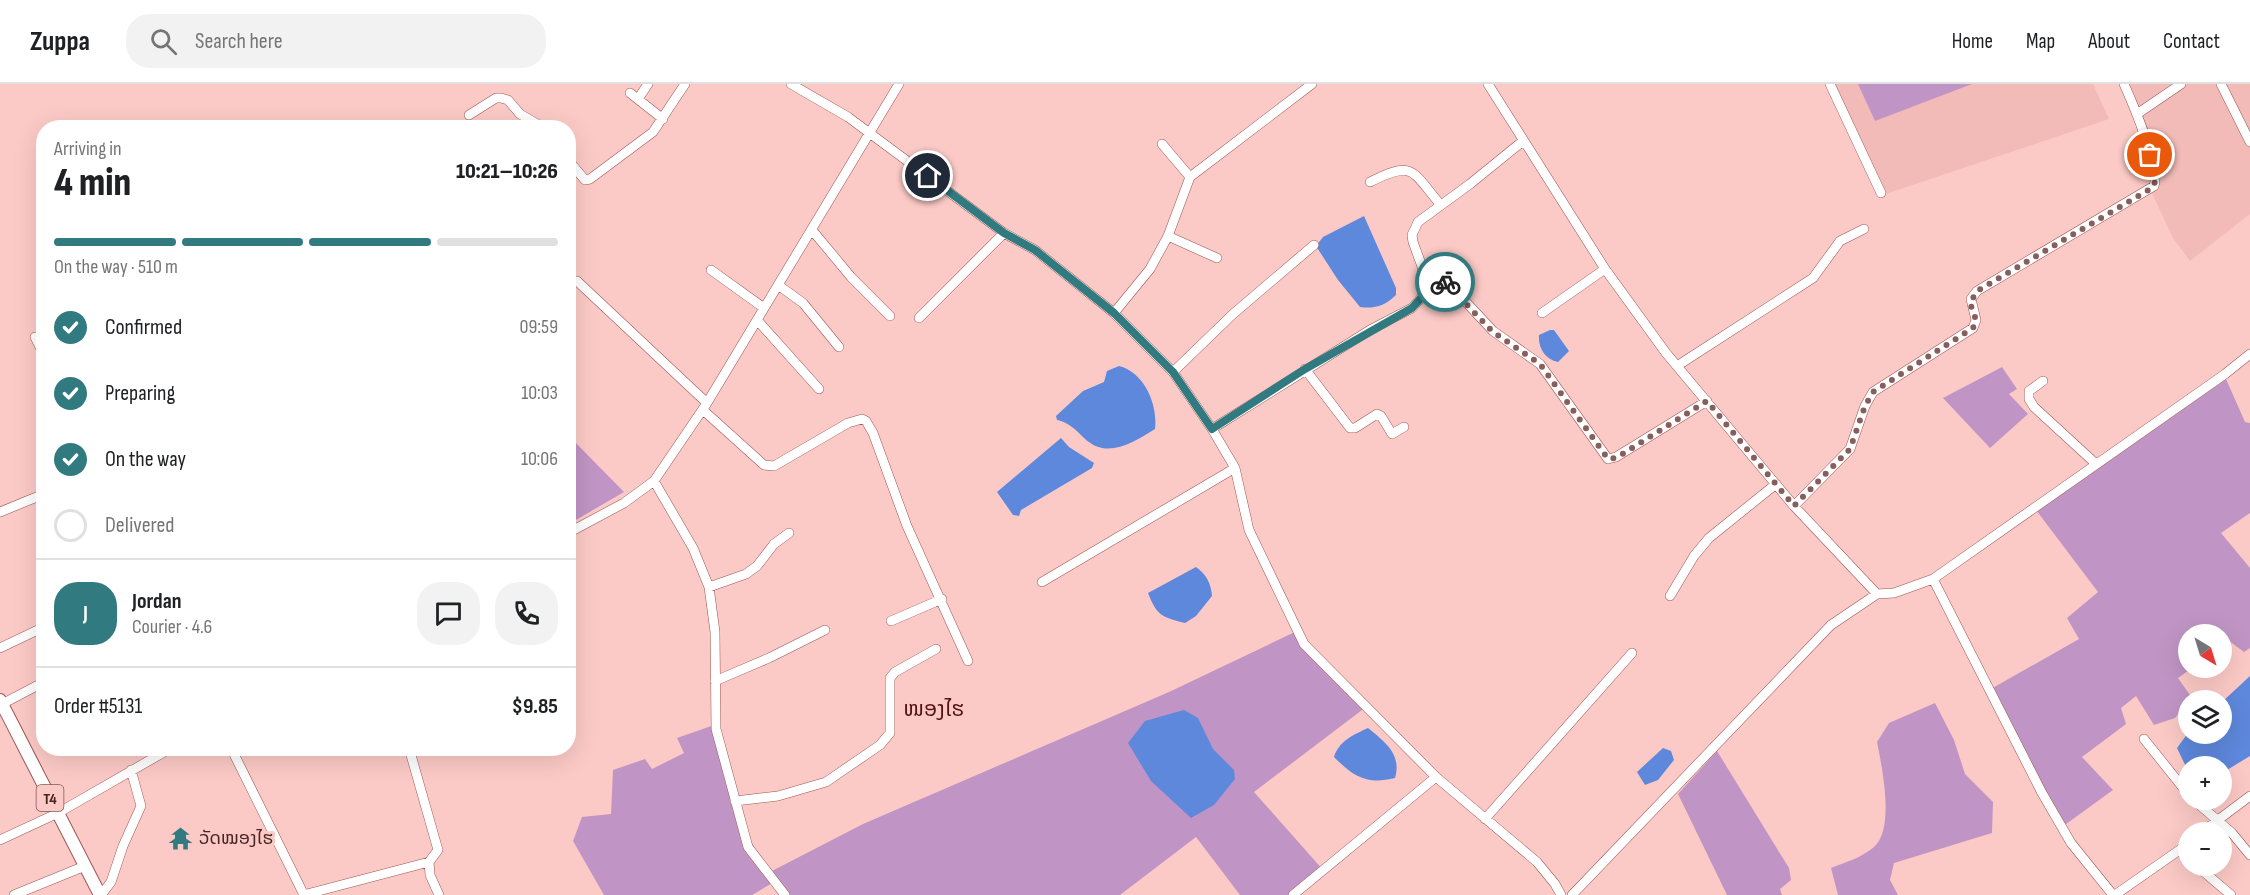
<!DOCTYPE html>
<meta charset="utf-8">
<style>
body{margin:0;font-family:"Sofia Sans Condensed","Noto Sans Lao",sans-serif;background:#f2f2f2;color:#202124;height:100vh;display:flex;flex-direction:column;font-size:22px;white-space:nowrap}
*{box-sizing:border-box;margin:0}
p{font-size:20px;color:#757577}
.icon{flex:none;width:33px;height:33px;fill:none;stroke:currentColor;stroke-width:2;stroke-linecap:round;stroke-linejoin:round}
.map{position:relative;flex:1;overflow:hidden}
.details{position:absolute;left:36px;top:36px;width:540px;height:636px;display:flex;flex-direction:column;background:#fff;border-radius:24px;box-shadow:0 6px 24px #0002}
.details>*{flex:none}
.needle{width:39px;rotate:142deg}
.buttons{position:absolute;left:2178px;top:540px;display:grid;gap:12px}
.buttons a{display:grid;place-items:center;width:54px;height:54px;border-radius:50%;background:#fff;box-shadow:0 6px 24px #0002;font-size:30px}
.pin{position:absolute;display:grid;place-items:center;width:51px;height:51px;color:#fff;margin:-26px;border:3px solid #fff;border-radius:50%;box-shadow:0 2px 6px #0007}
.courier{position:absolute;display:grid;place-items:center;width:60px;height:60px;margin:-30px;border:4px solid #317a80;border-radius:50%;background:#fff;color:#222;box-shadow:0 2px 8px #0007}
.head em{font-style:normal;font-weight:800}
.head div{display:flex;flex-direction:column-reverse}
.head{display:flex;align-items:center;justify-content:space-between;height:102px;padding:0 18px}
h1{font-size:39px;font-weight:800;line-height:45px}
.bar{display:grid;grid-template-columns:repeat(4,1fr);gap:9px 6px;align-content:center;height:72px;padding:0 18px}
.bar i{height:8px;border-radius:4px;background:#e0e0e0}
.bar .active{background:#317a80}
.bar p{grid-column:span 4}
.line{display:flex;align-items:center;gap:15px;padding:0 18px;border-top:2px solid #e0e0e0}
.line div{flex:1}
.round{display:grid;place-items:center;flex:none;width:63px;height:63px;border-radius:24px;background:#f2f2f2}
ol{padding:0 18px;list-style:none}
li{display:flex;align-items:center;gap:18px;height:66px}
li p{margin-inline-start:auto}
li .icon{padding:6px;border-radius:50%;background:#317a80;color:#fff;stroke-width:4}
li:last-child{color:#757577}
li i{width:33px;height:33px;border:3px solid #e0e0e0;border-radius:50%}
header{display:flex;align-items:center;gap:36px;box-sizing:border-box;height:84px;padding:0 30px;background:#fff;border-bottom:2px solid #e0e0e0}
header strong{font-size:28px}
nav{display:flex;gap:33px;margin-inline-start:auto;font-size:21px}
.search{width:420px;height:54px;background:#f2f2f2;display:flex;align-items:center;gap:15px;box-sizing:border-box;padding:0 21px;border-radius:24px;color:#757577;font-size:22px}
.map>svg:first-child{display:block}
.built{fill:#f2bbb8}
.green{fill:#c095c5}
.water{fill:#5e88dc}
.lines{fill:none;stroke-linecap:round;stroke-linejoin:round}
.minor-casing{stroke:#9d5552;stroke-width:10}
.major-casing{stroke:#9d5552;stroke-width:14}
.minor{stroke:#fff;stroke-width:9}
.major{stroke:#fff;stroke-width:12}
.done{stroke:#865f5d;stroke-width:6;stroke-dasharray:0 10.8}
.route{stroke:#317a80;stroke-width:8}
.labels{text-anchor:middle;stroke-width:6;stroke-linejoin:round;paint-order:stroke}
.shield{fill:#fccac6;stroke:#7d5755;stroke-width:1.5}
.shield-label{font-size:16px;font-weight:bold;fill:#462625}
.poi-label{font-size:18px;fill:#462625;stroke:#fccac6;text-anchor:start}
.quarter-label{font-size:21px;fill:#541215;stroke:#fccac6}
</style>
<header>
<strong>Zuppa</strong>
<div class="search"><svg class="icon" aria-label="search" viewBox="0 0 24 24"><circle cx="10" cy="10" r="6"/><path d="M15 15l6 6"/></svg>Search here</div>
<nav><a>Home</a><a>Map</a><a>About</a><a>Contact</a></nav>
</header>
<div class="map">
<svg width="2250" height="811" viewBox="0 0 2250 811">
<rect width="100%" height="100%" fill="#fccac6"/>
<path class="built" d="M1835,0H2093L2109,35L1886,110Z
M2124,0H2250V130L2190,177L2173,154L2150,105L2140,41Z"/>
<path class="green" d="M1858,0H1972L1875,37Z
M2002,283L2017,305L2009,310L2028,330L1990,364L1943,314Z
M2226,295L2245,338L2250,339V429L2221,449L2250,484V564L2244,568L2228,556L2222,561V550H2188V584H2192L2178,594L2192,614L2175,634L2154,641L2136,612L2121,624L2126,640L2082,673L2113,706L2062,743L1989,606L2079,555L2067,534L2098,508L2036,426Z
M568,351L624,408L569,440H568Z
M1297,547L1366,623L1254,708L1324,787L1293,811H1240L1196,753L1120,811H785L774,798L752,811H604L573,757L582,733L611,730L613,686L645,675L652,685L684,669L677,654L717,640C727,690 741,746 768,789L863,740L1169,608Z
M1935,619L1954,656L1965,690L1993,718L1992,749L1894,779L1890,796L1898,811H1838L1831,784C1846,778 1861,774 1874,763C1895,745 1882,683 1877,658L1889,639Z
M1717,667L1789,784L1791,796L1780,805L1782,811H1727L1678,710Z"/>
<path class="water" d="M1364,132L1396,204V211C1385,222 1374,225 1360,223L1338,196L1316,162L1323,153Z
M1550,246H1554L1569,267L1558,278C1545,275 1538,264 1539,251Z
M1119,282C1144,288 1158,320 1155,345C1132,359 1107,376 1084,354C1076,346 1068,338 1057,336L1056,332L1083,307L1104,298L1107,287Z
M1061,354L1069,363L1094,379L1092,384L1021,426L1019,432L1013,431L997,408Z
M1196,483C1206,490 1211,499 1212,512L1196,532L1185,539C1162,533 1157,532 1148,509Z
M2250,592V672L2222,689V682H2188V687L2177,664L2188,649L2222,650V618Z
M1184,626L1198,634L1213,665L1234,686L1235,695L1214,721L1191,734L1151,697L1128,659L1145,637Z
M1368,644C1385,658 1402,670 1395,694C1367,701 1354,693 1334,673C1339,657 1353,651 1368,644Z
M1663,664L1671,667L1674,676L1658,696L1645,701L1637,688Z"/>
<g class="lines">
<defs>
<path id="minor" d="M791,0L848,33L1004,149L1035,166L1114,229L1173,288L1212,345L1235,384L1249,446L1304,560L1436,693L1537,778L1555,800L1561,811
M1488,0L1605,185L1666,269L1794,422L1877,510
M1830,0L1881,109
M2221,0L2250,58
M630,9L663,35
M638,15L648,0
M2137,30L2181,0
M469,31L496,14H501L508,16L520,30L544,44
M1162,60L1190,93
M568,76L585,96L590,95L653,48L685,0
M1370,98C1414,76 1411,86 1440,120
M812,146L851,193L890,232
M1168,152L1217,174
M711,186L764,224
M1427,196L1449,200L1493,247L1540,280L1608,375L1616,373L1707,317
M577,197L707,319
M778,201L803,219L839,263
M1114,229L1150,185L1168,152L1190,93L1312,0
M1542,229L1605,185
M919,234L1004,149
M757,236L819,305
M35,253L44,271
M1677,282L1813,194L1840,157L1864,145
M1305,285L1350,344H1355L1377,330L1381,332L1392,350L1404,343
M1173,288L1233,230L1314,161
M2043,297L2029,307V315L2034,323L2095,379
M703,326L764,381L774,382L848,339L862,335L866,337L873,349L907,442L968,577
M1212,345L1370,246L1412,224L1422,213L1427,196L1413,158L1412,151L1418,138L1470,100L1523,57
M654,397L693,464L709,503L715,548L716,645L748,763L785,811
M1794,422L1850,365L1865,322L1873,308L1973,244L1976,236L1971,215L1977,207L2154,102C2161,85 2132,18 2124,0
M0,428L44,410
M568,449L624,419L654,397L707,319L899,0
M1933,495L2042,709L2071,759L2113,811
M1042,498L1235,384
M709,503L746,490L757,482L774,460L789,449
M1670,512L1694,472L1709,454L1776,400
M891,537L942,515
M0,564L44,543
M715,597L769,574L825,546
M2,620L44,598
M2144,655L2188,710
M231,664L304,811
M409,664L438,766L429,778L430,791L439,811
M2194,716L2232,749L2250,771
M735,717L778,712L826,698L880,661L890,649V594L895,588L936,565
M1485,735L1632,569
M2202,748L2250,712
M0,756L58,729L171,664
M2197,782L2231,811
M14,811L85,782
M101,811L111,798L123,762L141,722L131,686
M303,811L429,778
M1293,811L1436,693
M1572,811L1831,541L1877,510L1894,509L1933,495L2225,290L2250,270
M2115,811L2188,760"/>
<path id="major" d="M0,616L100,811"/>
</defs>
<use href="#minor" class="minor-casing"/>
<use href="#major" class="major-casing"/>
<use href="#minor" class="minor"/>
<use href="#major" class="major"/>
</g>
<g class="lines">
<path class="done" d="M1445,198L1493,248L1540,280L1608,375L1616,374L1707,317L1794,422L1850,365L1865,322L1873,308L1973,244L1976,236L1970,219L1977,207L2152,104L2157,94L2150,71"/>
<path class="route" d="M928,92L1004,149L1035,166L1114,229L1173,288L1212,345L1305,285L1412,224L1422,213L1427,196L1445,198"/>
</g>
<defs>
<symbol id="temple-bare" viewBox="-9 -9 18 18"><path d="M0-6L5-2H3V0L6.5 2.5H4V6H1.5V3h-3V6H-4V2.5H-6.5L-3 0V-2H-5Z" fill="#317a80" stroke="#fccac6" stroke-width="2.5" paint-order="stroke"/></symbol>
</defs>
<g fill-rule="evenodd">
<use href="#temple-bare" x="164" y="738" width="33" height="33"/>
</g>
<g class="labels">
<rect class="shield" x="36.5" y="701" width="27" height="26" rx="4.5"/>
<g class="shield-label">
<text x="50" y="720">T4</text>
</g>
<g class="poi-label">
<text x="199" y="760">ວັດໝອງໄຮ</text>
</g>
<g class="quarter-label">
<text x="934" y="632">ໜອງໄຮ</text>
</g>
</g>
</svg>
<div class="buttons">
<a><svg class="needle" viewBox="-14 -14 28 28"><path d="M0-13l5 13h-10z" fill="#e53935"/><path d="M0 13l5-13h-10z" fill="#757577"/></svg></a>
<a><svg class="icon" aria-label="layers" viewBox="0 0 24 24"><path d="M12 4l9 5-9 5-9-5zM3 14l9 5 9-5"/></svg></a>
<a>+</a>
<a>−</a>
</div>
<div class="pin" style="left:2150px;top:71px;background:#ea580c"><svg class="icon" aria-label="bag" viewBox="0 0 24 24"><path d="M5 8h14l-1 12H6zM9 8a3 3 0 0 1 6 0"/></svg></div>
<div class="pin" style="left:928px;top:92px;background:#1f2937"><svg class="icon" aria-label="home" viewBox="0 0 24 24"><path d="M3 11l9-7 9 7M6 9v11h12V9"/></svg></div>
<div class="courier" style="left:1445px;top:198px"><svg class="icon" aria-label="bike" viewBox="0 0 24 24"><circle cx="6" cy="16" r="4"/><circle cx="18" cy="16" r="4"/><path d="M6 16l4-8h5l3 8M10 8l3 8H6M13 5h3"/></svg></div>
<section class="details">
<div class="head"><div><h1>4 min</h1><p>Arriving in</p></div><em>10:21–10:26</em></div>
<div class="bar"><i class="active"></i><i class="active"></i><i class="active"></i><i></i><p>On the way · 510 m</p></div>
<ol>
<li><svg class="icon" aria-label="check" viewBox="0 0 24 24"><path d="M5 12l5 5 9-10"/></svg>Confirmed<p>09:59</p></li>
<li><svg class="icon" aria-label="check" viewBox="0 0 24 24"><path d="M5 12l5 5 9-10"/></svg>Preparing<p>10:03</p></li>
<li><svg class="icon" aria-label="check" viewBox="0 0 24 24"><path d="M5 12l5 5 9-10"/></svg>On the way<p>10:06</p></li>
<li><i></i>Delivered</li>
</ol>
<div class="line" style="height:108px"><b class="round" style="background:#317a80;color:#fff">J</b><div><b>Jordan</b><p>Courier · 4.6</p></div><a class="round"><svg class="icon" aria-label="chat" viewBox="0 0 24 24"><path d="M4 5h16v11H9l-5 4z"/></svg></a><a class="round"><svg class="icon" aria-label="phone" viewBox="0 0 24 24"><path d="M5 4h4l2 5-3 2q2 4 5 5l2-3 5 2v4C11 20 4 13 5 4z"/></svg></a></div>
<div class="line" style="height:78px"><div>Order #5131</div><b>$9.85</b></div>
</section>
</div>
